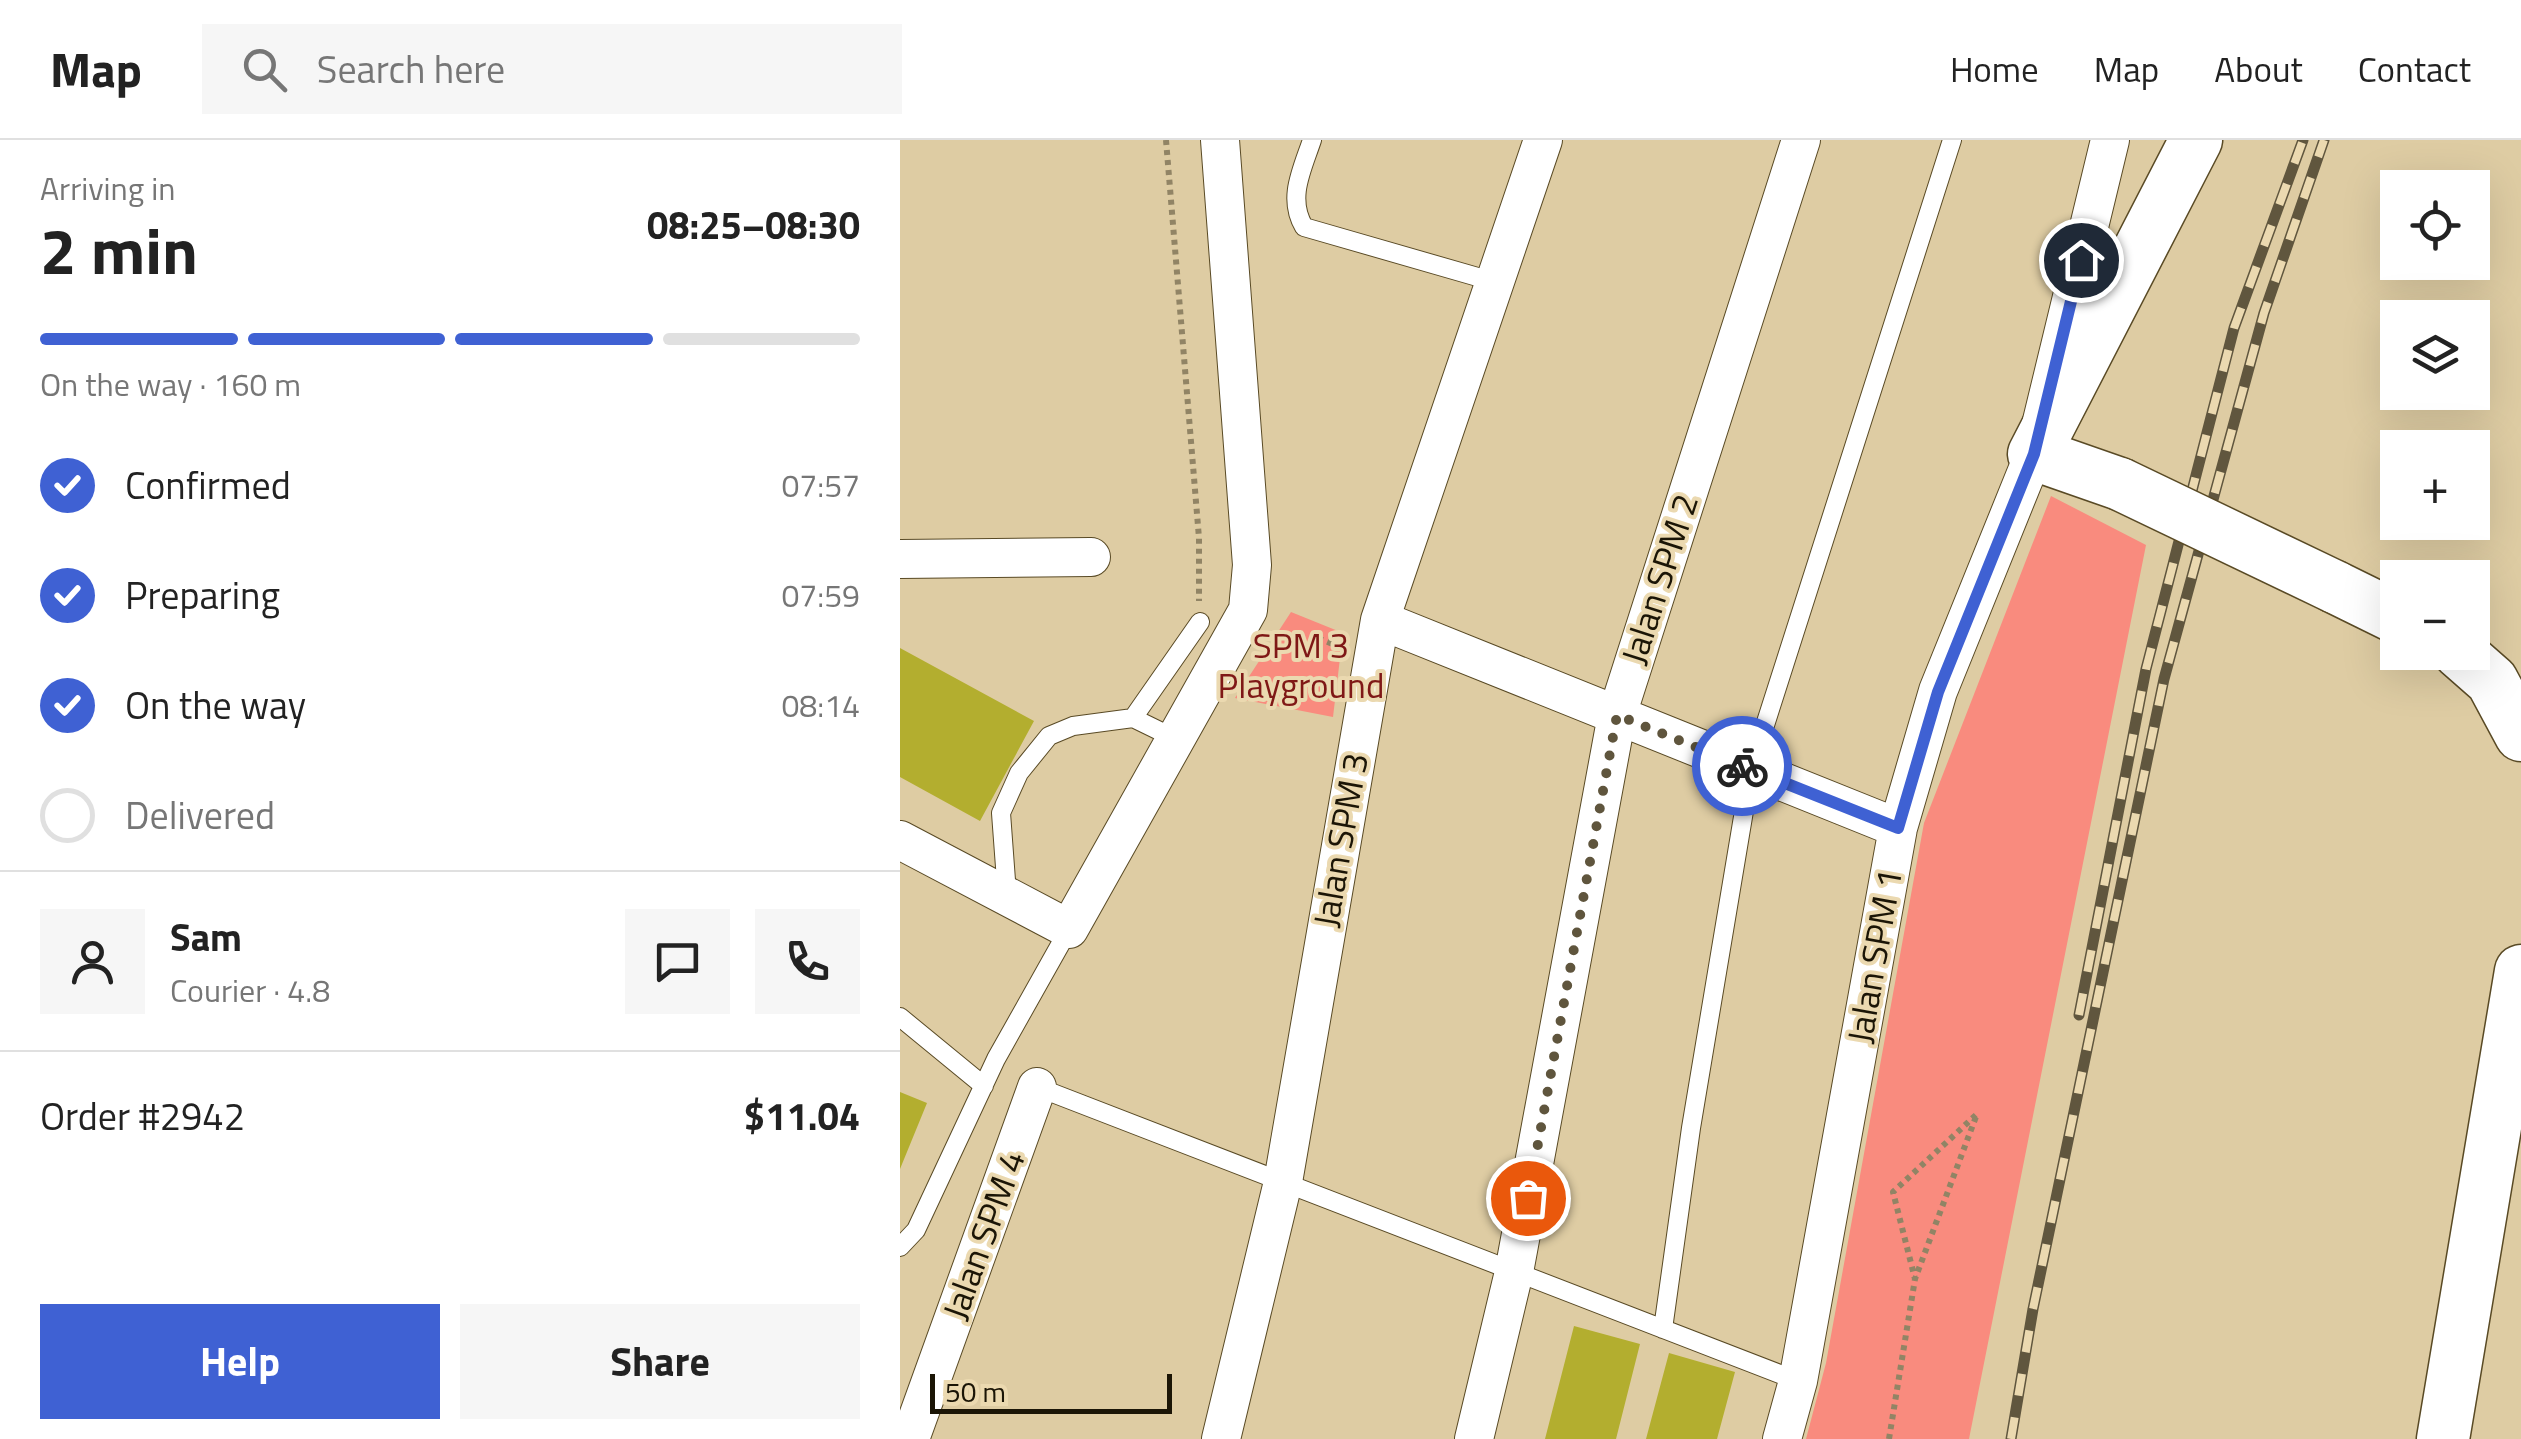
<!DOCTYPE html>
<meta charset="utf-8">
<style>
body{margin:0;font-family:"Titillium Web",sans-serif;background:#f6f6f6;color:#222;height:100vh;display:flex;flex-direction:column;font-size:38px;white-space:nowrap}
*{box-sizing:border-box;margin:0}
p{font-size:32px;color:#767676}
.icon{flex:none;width:55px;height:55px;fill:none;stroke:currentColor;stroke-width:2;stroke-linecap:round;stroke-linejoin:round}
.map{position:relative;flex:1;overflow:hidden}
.side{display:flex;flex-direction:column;background:#fff;width:900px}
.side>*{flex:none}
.controls{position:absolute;left:1480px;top:30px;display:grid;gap:20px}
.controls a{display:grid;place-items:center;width:110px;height:110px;border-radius:0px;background:#fff;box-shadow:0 10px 40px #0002;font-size:50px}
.scale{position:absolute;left:30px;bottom:25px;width:242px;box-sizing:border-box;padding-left:10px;border:5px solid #1b1506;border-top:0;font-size:28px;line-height:35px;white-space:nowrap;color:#1b1506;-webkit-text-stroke:8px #ebd9b0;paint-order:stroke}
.pin{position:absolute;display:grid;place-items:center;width:85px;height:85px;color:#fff;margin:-42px;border:5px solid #fff;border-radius:50%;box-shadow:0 2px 10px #0007}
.courier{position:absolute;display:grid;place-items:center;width:100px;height:100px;margin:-50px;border:8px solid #3f61d3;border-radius:50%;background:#fff;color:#222;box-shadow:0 2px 12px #0007}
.overview em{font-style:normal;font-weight:700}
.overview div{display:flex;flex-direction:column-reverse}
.overview{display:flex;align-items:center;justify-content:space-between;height:170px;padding:0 40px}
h1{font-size:65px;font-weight:700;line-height:75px}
.bar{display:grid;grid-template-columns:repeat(4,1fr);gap:15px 10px;align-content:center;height:120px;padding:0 40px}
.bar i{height:12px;border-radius:8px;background:#e0e0e0}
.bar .current{background:#3f61d3}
.bar p{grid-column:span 4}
.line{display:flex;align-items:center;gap:25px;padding:0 40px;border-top:2px solid #e0e0e0}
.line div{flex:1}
.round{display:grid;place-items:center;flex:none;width:105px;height:105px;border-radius:0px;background:#f6f6f6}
ol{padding:0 40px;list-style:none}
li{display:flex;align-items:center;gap:30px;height:110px}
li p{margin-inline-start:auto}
li .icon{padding:10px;border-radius:50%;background:#3f61d3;color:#fff;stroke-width:4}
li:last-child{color:#767676}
li i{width:55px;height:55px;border:5px solid #e0e0e0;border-radius:50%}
.cta{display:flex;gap:20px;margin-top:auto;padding:20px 40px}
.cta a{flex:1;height:115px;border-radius:0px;background:#3f61d3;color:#fff;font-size:40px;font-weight:700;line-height:115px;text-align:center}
.cta a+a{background:#f6f6f6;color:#222}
header{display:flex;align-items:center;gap:60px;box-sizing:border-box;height:140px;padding:0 50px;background:#fff;border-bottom:2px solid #e0e0e0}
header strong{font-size:48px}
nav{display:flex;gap:55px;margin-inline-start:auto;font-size:35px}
.search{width:700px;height:90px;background:#f6f6f6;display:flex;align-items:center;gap:25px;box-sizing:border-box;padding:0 35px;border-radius:0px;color:#767676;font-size:38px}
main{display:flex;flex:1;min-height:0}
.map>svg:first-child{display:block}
.park{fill:#f98b7e}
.building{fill:#b3ae2f}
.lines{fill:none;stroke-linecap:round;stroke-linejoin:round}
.lane-casing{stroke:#594a25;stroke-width:20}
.street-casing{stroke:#594a25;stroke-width:40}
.secondary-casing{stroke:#594a25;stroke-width:55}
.path{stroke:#918465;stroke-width:6;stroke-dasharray:5 5;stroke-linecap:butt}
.lane{stroke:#fff;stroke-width:18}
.street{stroke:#fff;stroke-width:38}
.secondary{stroke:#fff;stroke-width:52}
.rail-casing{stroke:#60563e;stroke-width:11}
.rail{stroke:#ebd9b0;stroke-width:8;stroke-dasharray:22;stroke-linecap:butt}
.secondary-bridge-casing{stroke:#594a25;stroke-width:55;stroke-linecap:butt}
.secondary-bridge{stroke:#fff;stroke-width:52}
.done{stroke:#5f553d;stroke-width:10;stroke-dasharray:0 18}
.route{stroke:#3f61d3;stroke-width:12}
.labels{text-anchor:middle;stroke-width:8;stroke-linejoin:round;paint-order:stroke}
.street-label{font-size:35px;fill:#1b1506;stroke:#ebd9b0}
.park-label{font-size:35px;fill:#7f1816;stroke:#ebd9b0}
</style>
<header>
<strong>Map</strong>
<div class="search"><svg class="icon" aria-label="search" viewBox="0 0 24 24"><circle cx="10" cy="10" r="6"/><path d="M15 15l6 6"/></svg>Search here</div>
<nav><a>Home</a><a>Map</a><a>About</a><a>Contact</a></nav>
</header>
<main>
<section class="side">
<div class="overview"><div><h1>2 min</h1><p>Arriving in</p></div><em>08:25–08:30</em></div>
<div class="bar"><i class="current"></i><i class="current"></i><i class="current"></i><i></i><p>On the way · 160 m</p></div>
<ol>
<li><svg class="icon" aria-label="check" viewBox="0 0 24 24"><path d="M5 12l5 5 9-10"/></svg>Confirmed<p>07:57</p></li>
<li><svg class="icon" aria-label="check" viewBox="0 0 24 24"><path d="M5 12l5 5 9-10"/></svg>Preparing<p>07:59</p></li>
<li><svg class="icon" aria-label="check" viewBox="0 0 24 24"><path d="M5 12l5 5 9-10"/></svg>On the way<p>08:14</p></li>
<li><i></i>Delivered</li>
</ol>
<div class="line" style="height:180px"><a class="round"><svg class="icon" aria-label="person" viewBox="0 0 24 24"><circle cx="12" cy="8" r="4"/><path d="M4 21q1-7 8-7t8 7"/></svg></a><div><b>Sam</b><p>Courier · 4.8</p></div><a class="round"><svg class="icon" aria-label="chat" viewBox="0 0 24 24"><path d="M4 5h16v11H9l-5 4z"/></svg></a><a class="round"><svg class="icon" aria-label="phone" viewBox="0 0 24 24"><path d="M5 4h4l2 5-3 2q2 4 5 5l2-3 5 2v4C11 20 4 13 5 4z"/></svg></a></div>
<div class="line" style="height:130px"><div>Order #2942</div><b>$11.04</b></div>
<div class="cta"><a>Help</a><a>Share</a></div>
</section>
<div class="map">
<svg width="1621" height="1299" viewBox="0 0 1621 1299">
<rect width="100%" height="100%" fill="#decca3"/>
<path class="park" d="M1151,356L1246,405L1069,1299H906L926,1223L1024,683Z
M391,472L443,493L433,577L335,558Z"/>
<path class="building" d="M0,508L134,581L80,681L0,637Z
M0,952L27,963L0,1029Z
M674,1186L740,1204L716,1299H645Z
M769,1213L835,1232L817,1299H746Z"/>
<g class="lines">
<defs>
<path id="lane" d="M412,0C402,30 387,58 404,87L595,142
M233,578L300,482
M107,754L101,673L119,633L149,596L173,586L233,578L276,599
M0,877L84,946
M137,947L898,1241
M0,1107L16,1090L96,919L169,789
M763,1189L791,988L851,629L1052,0"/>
<path id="street" d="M0,419L191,417
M480,480L998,688
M0,700L169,789L348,470L352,425L320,0
M10,1299L137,947
M321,1299L383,1042L480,480L643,0
M574,1299L614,1132L717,575L901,0
M882,1299L898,1241L998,688L1038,551L1134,314L1210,0"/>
<path id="secondary" d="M1220,344L1134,314L1296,0
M1435,447L1498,478
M1559,512L1592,541L1621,595
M1543,1299L1621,831"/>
</defs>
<use href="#lane" class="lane-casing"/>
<use href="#street" class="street-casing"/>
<use href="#secondary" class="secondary-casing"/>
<path class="path" d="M266,0L299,398V461
M418,498L442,508
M989,1299L1015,1139L1077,974L993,1052L1015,1139"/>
<use href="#lane" class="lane"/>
<use href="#street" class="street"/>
<use href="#secondary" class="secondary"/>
<defs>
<path id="rail" d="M1179,875L1246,529L1334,188L1403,0
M1111,1299L1133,1169L1264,539L1364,173L1424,0"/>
</defs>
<use href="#rail" class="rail-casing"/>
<use href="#rail" class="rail"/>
<defs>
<path id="secondary-bridge" d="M1220,344L1435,447"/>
</defs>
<use href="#secondary-bridge" class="secondary-bridge-casing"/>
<use href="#secondary-bridge" class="secondary-bridge"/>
</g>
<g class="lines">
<path class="done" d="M628,1058L717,575L842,626"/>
<path class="route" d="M842,626L998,688L1038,552L1134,314L1181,120"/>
</g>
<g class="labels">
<g class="street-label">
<text transform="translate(760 439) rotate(-72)" y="12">Jalan SPM 2</text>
<text transform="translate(441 700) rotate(-80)" y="12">Jalan SPM 3</text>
<text transform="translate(975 816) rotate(-80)" y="12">Jalan SPM 1</text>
<text transform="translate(84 1095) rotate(-70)" y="12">Jalan SPM 4</text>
</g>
<g class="park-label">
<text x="401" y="518">SPM 3<tspan x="401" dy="40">Playground</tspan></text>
</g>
</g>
</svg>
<div class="controls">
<a><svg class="icon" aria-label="locate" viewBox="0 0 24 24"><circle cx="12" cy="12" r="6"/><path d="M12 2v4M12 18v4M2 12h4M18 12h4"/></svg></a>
<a><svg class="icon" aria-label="layers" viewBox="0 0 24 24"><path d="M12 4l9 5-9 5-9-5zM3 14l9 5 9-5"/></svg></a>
<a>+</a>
<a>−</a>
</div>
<div class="scale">50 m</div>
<div class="pin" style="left:628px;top:1058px;background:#ea580c"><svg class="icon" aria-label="bag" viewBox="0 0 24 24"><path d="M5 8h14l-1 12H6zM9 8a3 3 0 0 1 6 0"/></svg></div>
<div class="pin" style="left:1181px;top:120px;background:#1f2937"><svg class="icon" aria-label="home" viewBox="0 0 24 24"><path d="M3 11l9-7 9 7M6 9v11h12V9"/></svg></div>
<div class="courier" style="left:842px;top:626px"><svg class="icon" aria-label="bike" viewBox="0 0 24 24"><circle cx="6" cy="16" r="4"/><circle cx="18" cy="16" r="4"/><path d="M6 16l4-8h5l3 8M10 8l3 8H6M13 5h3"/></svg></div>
</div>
</main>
